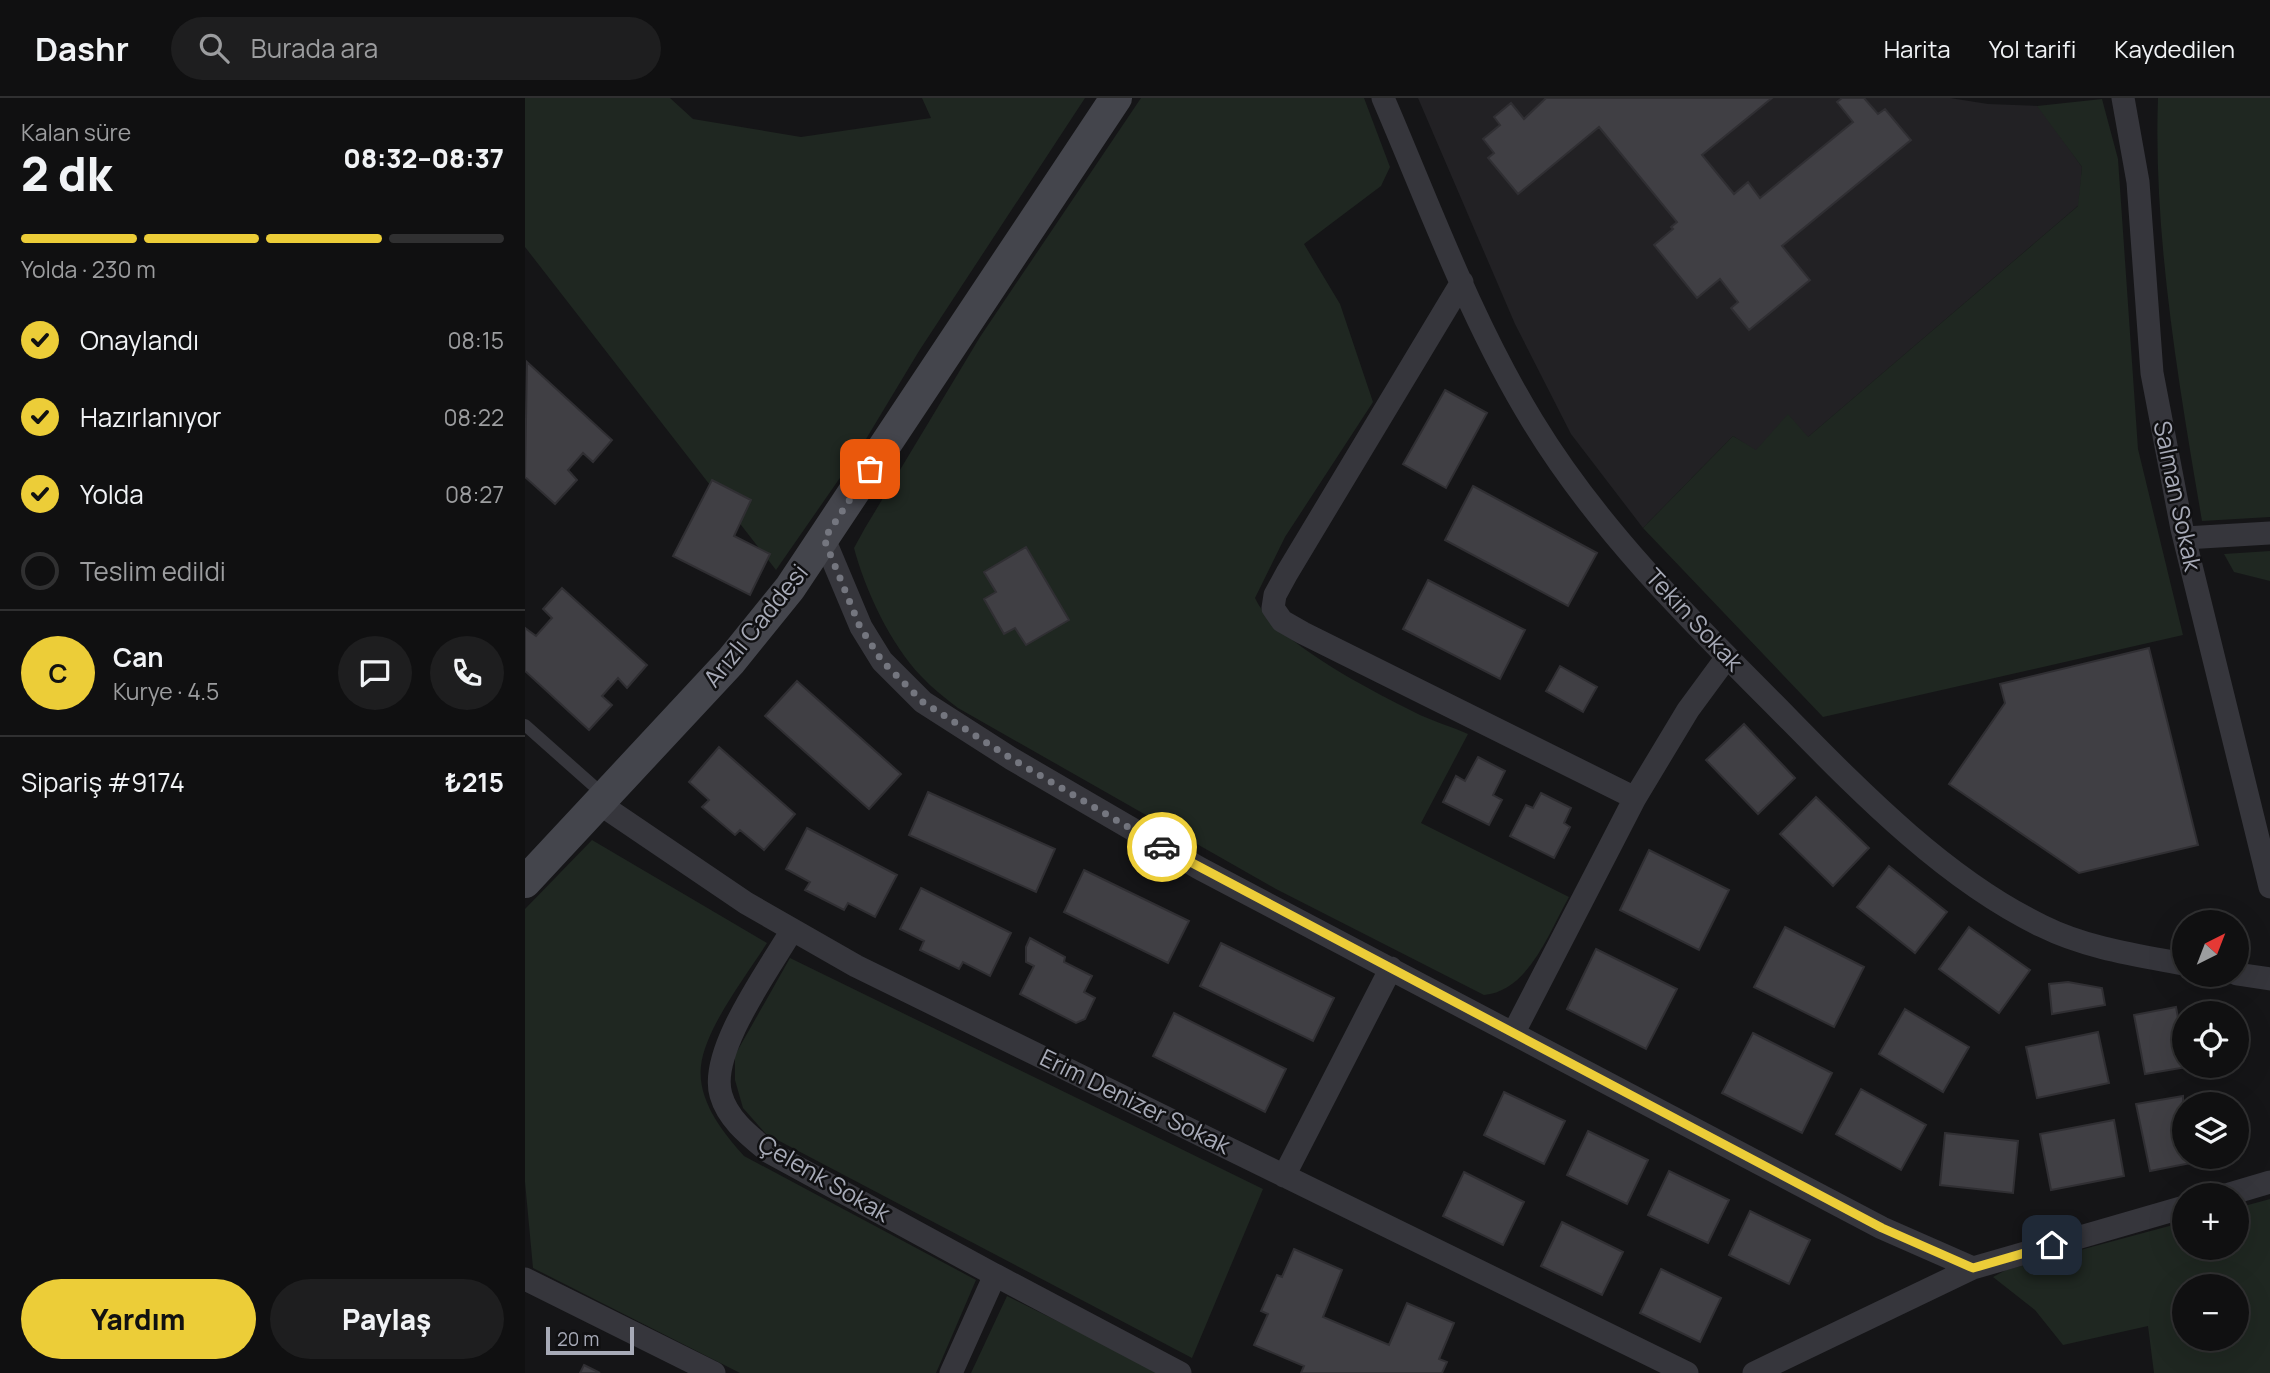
<!DOCTYPE html>
<html lang="tr">
<meta charset="utf-8">
<style>
body{margin:0;font-family:Manrope,sans-serif;background:#1e1e1f;color:#f1f3f6;height:100vh;display:flex;flex-direction:column;font-size:26px;white-space:nowrap}
*{box-sizing:border-box;margin:0}
p{font-size:23px;color:#9c9d9f}
.icon{flex:none;width:38px;height:38px;fill:none;stroke:currentColor;stroke-width:2;stroke-linecap:round;stroke-linejoin:round}
.map{position:relative;flex:1;overflow:hidden}
.details{display:flex;flex-direction:column;background:#101011;width:525px}
.details>*{flex:none}
.needle{width:46px;rotate:42deg}
.tools{position:absolute;left:1647px;top:812px;display:grid;gap:14px}
.tools a{display:grid;place-items:center;width:77px;height:77px;border-radius:50%;background:#101011;box-shadow:0 7px 28px #0002,0 0 0 2px #303031;font-size:35px}
.scale{position:absolute;left:21px;bottom:18px;width:88px;box-sizing:border-box;padding-left:7px;border:4px solid #a7aab7;border-top:0;font-size:19px;line-height:24px;white-space:nowrap;color:#a7aab7;-webkit-text-stroke:5px #101012;paint-order:stroke}
.pin{position:absolute;display:grid;place-items:center;width:60px;height:60px;color:#fff;margin:-30px;border-radius:14px;box-shadow:0 4px 10px #0006}
.courier{position:absolute;display:grid;place-items:center;width:70px;height:70px;margin:-35px;border:5px solid #eccd38;border-radius:50%;background:#fff;color:#222;box-shadow:0 2px 9px #0007}
.headline em{font-style:normal;font-weight:800}
.headline div{display:flex;flex-direction:column-reverse}
.headline{display:flex;align-items:center;justify-content:space-between;height:119px;padding:0 21px}
h1{font-size:46px;font-weight:800;line-height:52px}
.bar{display:grid;grid-template-columns:repeat(4,1fr);gap:10px 7px;align-content:center;height:84px;padding:0 21px}
.bar i{height:9px;border-radius:5px;background:#303031}
.bar .current{background:#eccd38}
.bar p{grid-column:span 4}
.line{display:flex;align-items:center;gap:18px;padding:0 21px;border-top:2px solid #303031}
.line div{flex:1}
.round{display:grid;place-items:center;flex:none;width:74px;height:74px;border-radius:37px;background:#1e1e1f}
ol{padding:0 21px;list-style:none}
li{display:flex;align-items:center;gap:21px;height:77px}
li p{margin-inline-start:auto}
li .icon{padding:7px;border-radius:50%;background:#eccd38;color:#111;stroke-width:4}
li:last-child{color:#9c9d9f}
li i{width:38px;height:38px;border:4px solid #303031;border-radius:50%}
.button{display:flex;gap:14px;margin-top:auto;padding:14px 21px}
.button a{flex:1;height:80px;border-radius:42px;background:#eccd38;color:#111;font-size:28px;font-weight:800;line-height:80px;text-align:center}
.button a+a{background:#1e1e1f;color:#f1f3f6}
header{display:flex;align-items:center;gap:42px;box-sizing:border-box;height:98px;padding:0 35px;background:#101011;border-bottom:2px solid #303031}
header strong{font-size:33px}
nav{display:flex;gap:38px;margin-inline-start:auto;font-size:24px}
.search{width:490px;height:63px;background:#1e1e1f;display:flex;align-items:center;gap:18px;box-sizing:border-box;padding:0 24px;border-radius:38px;color:#9c9d9f;font-size:26px}
main{display:flex;flex:1;min-height:0}
.map>svg:first-child{display:block}
.built{fill:#222124}
.green{fill:#1f2721;fill-rule:evenodd}
.building{fill:#403f44;stroke:#302f33;stroke-width:2}
.lines{fill:none;stroke-linecap:round;stroke-linejoin:round}
.lane{stroke:#36363c;stroke-width:12}
.street{stroke:#36363c;stroke-width:23}
.secondary{stroke:#44454c;stroke-width:32}
.done{stroke:#74767f;stroke-width:7;stroke-dasharray:0 12.6}
.route{stroke:#eccd38;stroke-width:9}
.labels{text-anchor:middle;stroke-width:5;stroke-linejoin:round;paint-order:stroke}
.street-label{font-size:24px;fill:#a7aab7;stroke:#101012}
</style>
<header>
<strong>Dashr</strong>
<div class="search"><svg class="icon" aria-label="search" viewBox="0 0 24 24"><circle cx="10" cy="10" r="6"/><path d="M15 15l6 6"/></svg>Burada ara</div>
<nav><a>Harita</a><a>Yol tarifi</a><a>Kaydedilen</a></nav>
</header>
<main>
<section class="details">
<div class="headline"><div><h1>2 dk</h1><p>Kalan süre</p></div><em>08:32–08:37</em></div>
<div class="bar"><i class="current"></i><i class="current"></i><i class="current"></i><i></i><p>Yolda · 230 m</p></div>
<ol>
<li><svg class="icon" aria-label="check" viewBox="0 0 24 24"><path d="M5 12l5 5 9-10"/></svg>Onaylandı<p>08:15</p></li>
<li><svg class="icon" aria-label="check" viewBox="0 0 24 24"><path d="M5 12l5 5 9-10"/></svg>Hazırlanıyor<p>08:22</p></li>
<li><svg class="icon" aria-label="check" viewBox="0 0 24 24"><path d="M5 12l5 5 9-10"/></svg>Yolda<p>08:27</p></li>
<li><i></i>Teslim edildi</li>
</ol>
<div class="line" style="height:126px"><b class="round" style="background:#eccd38;color:#111">C</b><div><b>Can</b><p>Kurye · 4.5</p></div><a class="round"><svg class="icon" aria-label="chat" viewBox="0 0 24 24"><path d="M4 5h16v11H9l-5 4z"/></svg></a><a class="round"><svg class="icon" aria-label="phone" viewBox="0 0 24 24"><path d="M5 4h4l2 5-3 2q2 4 5 5l2-3 5 2v4C11 20 4 13 5 4z"/></svg></a></div>
<div class="line" style="height:91px"><div>Sipariş #9174</div><b>₺215</b></div>
<div class="button"><a>Yardım</a><a>Paylaş</a></div>
</section>
<div class="map">
<svg width="1745" height="1275" viewBox="0 0 1745 1275">
<rect width="100%" height="100%" fill="#151517"/>
<path class="built" d="M893,0H1425L1463,6L1514,8L1557,69L1554,107L1282,340L1231,353L1208,338L1118,430L1046,336L990,226Z"/>
<path class="green" d="M0,0H145L168,21L276,39L406,20L397,0H560L394,253L335,351L251,472L0,149Z
M616,0H839L865,69L856,88L779,146L815,206L848,304L760,439L730,500C749,543 845,592 889,614C906,623 926,628 943,636L896,725L1044,799C1024,834 1004,893 959,897L751,791L433,610C420,600 407,590 396,578C366,547 340,492 329,450L340,430L455,239Z
M1633,0H1745V419L1677,423C1654,288 1628,137 1633,0Z
M1577,1L1593,61L1613,351L1658,537L1298,619L1118,430L1208,338L1231,352L1263,316L1283,339L1553,108L1557,69L1512,8Z
M1745,453V483L1709,474L1699,456Z
M67,742L242,845C222,877 180,930 176,968C172,1002 198,1035 219,1058L451,1182L411,1275H215L8,1170L0,1084V811Z
M265,860L738,1091L667,1260L241,1036L218,1010L210,982V957Z
M1745,1101V1275H1629L1623,1228L1538,1247L1510,1212L1468,1179L1481,1172L1659,1124V1150H1712V1110ZM1659,1188H1712V1241H1659Z
M482,1198L637,1275H446Z"/>
<path class="building" d="M1021,0H1247L1177,57L1209,96L1223,84L1235,100L1328,24L1312,4L1317,0H1339L1353,16L1360,11L1386,42L1257,148L1285,182L1224,232L1206,210L1213,204L1195,181L1172,200L1129,147L1148,131L1146,129L1152,124L1074,29L993,96L963,60L969,55L958,41L975,27L969,19L986,5L999,21Z
M2,264L87,342L68,364L58,355L43,372L52,382L30,406L0,379Z
M920,292L962,315L921,390L878,366Z
M187,382L226,402L209,438L245,456L225,497L148,458Z
M948,388L1072,455L1043,508L920,442Z
M501,449L544,522L501,547L490,530L479,536L459,501L471,494L459,474Z
M903,482L1000,532L975,581L878,531Z
M37,490L122,567L102,590L93,580L77,598L87,607L64,632L0,573V530L11,538L27,520L18,511Z
M1624,550L1673,747L1554,775L1424,686L1480,605L1475,586Z
M1035,568L1072,589L1058,614L1021,593Z
M272,583L376,676L344,711L240,618Z
M1219,626L1270,680L1233,716L1181,662Z
M194,649L270,716L239,752L215,732L210,737L177,709L184,702L164,684Z
M953,659L980,673L968,697L977,702L964,727L918,704L931,678L940,683Z
M403,694L530,751L511,794L384,737Z
M1016,695L1046,710L1039,725L1045,729L1029,760L985,738L1001,707L1008,710Z
M1291,699L1344,750L1308,788L1255,736Z
M282,730L372,777L350,819L323,805L319,812L280,792L285,784L261,771Z
M1124,752L1204,792L1174,852L1095,812Z
M1364,768L1422,814L1390,855L1332,809Z
M559,772L664,823L643,865L539,814Z
M396,790L486,835L465,878L438,864L434,871L395,852L399,843L375,831Z
M1260,829L1339,869L1309,929L1229,889Z
M1444,829L1505,872L1474,915L1414,871Z
M505,840L540,859L539,864L567,878L559,894L570,900L560,921L551,925L495,896L509,868L501,864V849Z
M696,845L809,900L788,943L675,888Z
M1071,851L1152,891L1121,951L1042,911Z
M1543,884L1577,890L1580,907L1527,916L1524,886Z
M1651,909L1662,969L1620,976L1609,917Z
M1380,911L1444,949L1418,994L1354,956Z
M649,915L761,971L740,1014L628,958Z
M1573,934L1584,985L1512,1000L1501,949Z
M1228,935L1307,975L1277,1035L1197,995Z
M1336,991L1401,1027L1376,1072L1311,1036Z
M979,994L1040,1023L1019,1066L959,1037Z
M1658,998L1659,1059H1670L1671,1064L1625,1073L1611,1006Z
M1589,1022L1599,1078L1526,1092L1515,1036Z
M1063,1033L1123,1062L1102,1106L1042,1077Z
M1420,1035L1493,1043L1488,1095L1415,1087Z
M1144,1073L1204,1102L1183,1145L1123,1117Z
M939,1074L999,1104L978,1147L918,1118Z
M1225,1113L1285,1142L1264,1186L1204,1157Z
M1037,1124L1098,1154L1077,1197L1016,1168Z
M769,1151L817,1172L798,1219L864,1247L882,1205L929,1225L914,1261L922,1264L917,1275H776L779,1268L729,1247L743,1216L736,1213L752,1177L757,1179Z
M1136,1171L1196,1200L1175,1244L1115,1215Z
M59,1267L75,1275H55Z"/>
<g class="lines">
<path class="lane" d="M0,627L80,698"/>
<path class="street" d="M858,0C905,109 946,223 1008,324C1071,428 1162,519 1248,605C1326,684 1415,779 1517,828C1561,850 1611,857 1659,866
M1598,0L1613,84L1627,275L1657,431L1745,789
M937,184L762,475L750,497L748,510L757,523L778,535L1110,700L1163,612L1202,559
M1660,440L1745,435
M299,441L336,529L357,563L398,604L487,661L674,770L1357,1130L1448,1170
M75,706L221,805L331,868L1162,1275
M267,832C245,870 183,954 196,997C203,1022 226,1039 244,1054L470,1177
M1712,876L1745,881
M989,934L1110,700
M759,1078L866,870
M1701,1097L1745,1084
M0,1181L189,1275
M426,1275L470,1177L655,1275
M1229,1275L1448,1170L1659,1109"/>
<path class="secondary" d="M0,784L206,563L265,490L591,0"/>
</g>
<g class="lines">
<path class="done" d="M345,371L299,441L335,529L357,563L398,604L487,661L637,749"/>
<path class="route" d="M637,749L1357,1130L1448,1170L1527,1147"/>
</g>
<g class="labels">
<g class="street-label">
<text transform="translate(1652 398) rotate(78)" y="8">Salman Sokak</text>
<text transform="translate(1169 522) rotate(47)" y="8">Tekin Sokak</text>
<text transform="translate(231 528) rotate(-51)" y="8">Arızlı Caddesi</text>
<text transform="translate(610 1004) rotate(26)" y="8">Erim Denizer Sokak</text>
<text transform="translate(299 1081) rotate(30)" y="8">Çelenk Sokak</text>
</g>
</g>
</svg>
<div class="tools">
<a><svg class="needle" viewBox="-14 -14 28 28"><path d="M0-13l5 13h-10z" fill="#e53935"/><path d="M0 13l5-13h-10z" fill="#9c9d9f"/></svg></a>
<a><svg class="icon" aria-label="locate" viewBox="0 0 24 24"><circle cx="12" cy="12" r="6"/><path d="M12 2v4M12 18v4M2 12h4M18 12h4"/></svg></a>
<a><svg class="icon" aria-label="layers" viewBox="0 0 24 24"><path d="M12 4l9 5-9 5-9-5zM3 14l9 5 9-5"/></svg></a>
<a>+</a>
<a>−</a>
</div>
<div class="scale">20 m</div>
<div class="pin" style="left:345px;top:371px;background:#ea580c"><svg class="icon" aria-label="bag" viewBox="0 0 24 24"><path d="M5 8h14l-1 12H6zM9 8a3 3 0 0 1 6 0"/></svg></div>
<div class="pin" style="left:1527px;top:1147px;background:#1f2937"><svg class="icon" aria-label="home" viewBox="0 0 24 24"><path d="M3 11l9-7 9 7M6 9v11h12V9"/></svg></div>
<div class="courier" style="left:637px;top:749px"><svg class="icon" aria-label="car" viewBox="0 0 24 24"><path d="M5 17H2v-5l4-1 3-4h7l3 4 3 1v5h-3M9 17h6M6 11h13"/><circle cx="7" cy="17" r="2"/><circle cx="17" cy="17" r="2"/></svg></div>
</div>
</main>
